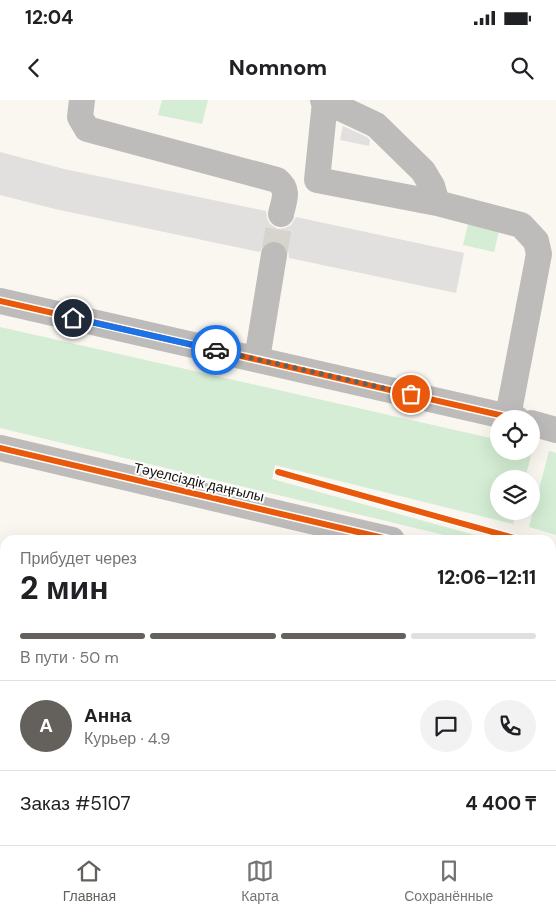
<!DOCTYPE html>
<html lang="ru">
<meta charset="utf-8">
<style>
body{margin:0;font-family:"DM Sans",sans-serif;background:#f2f2f2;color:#202124;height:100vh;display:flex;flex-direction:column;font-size:19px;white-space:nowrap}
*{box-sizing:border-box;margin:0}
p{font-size:16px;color:#757577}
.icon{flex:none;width:28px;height:28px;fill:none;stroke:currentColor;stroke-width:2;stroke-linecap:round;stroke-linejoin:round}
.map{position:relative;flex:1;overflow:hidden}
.details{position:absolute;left:0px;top:435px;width:556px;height:310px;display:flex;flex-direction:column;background:#fff;border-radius:15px 15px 0 0;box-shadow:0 5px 20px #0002}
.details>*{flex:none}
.controls{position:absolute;left:490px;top:310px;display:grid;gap:10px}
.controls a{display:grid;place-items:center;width:50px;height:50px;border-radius:50%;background:#fff;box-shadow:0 5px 20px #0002;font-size:25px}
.pin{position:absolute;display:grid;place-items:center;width:42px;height:42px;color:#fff;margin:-21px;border:2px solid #fff;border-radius:50%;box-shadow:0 1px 5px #0007}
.courier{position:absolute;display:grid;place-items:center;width:50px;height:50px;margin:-25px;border:4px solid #1a73e8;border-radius:50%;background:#fff;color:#222;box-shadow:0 1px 6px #0007}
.overview em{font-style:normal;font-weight:800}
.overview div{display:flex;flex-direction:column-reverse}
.overview{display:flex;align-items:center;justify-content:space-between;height:85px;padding:0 20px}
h1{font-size:32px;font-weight:800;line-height:38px}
.bar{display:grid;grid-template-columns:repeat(4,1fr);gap:8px 5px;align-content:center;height:60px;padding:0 20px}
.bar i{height:6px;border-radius:4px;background:#e0e0e0}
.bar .active{background:#64605b}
.bar p{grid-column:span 4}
.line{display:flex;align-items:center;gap:12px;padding:0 20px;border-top:1px solid #e0e0e0}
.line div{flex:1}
.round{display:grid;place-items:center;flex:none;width:52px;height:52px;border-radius:26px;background:#f2f2f2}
.status{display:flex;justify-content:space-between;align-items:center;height:35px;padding:0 25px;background:#fff;direction:ltr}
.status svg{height:14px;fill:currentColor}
header{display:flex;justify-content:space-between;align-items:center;height:65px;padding:0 20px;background:#fff;font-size:22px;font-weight:800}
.tab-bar{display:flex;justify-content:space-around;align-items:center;height:70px;border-top:1px solid #e0e0e0;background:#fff;font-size:14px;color:#757577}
.tab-bar a{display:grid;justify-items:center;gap:2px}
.tab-bar .active{color:#64605b}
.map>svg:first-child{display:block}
.green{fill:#d4edd4}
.building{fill:#e2dfdf}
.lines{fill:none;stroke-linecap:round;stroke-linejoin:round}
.minor-tunnel{stroke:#d7d4ce;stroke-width:26;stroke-dasharray:26 13;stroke-linecap:butt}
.minor{stroke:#bebcba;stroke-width:26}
.cycleway-casing{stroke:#fff;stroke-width:9}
.cycleway{stroke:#e8590c;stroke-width:6}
.done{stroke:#64605b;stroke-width:5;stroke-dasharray:0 9}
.route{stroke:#1a73e8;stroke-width:6}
.labels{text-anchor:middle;stroke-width:4;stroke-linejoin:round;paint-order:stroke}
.street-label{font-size:14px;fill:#13100b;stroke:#fff}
</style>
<div class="status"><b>12:04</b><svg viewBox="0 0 49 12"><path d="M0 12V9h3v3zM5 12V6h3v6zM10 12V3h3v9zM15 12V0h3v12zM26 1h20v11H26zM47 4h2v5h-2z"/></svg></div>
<header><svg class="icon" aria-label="back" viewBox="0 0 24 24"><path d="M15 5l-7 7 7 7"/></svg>Nomnom<svg class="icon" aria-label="search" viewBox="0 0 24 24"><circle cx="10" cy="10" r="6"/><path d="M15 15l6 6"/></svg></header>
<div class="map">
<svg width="556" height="745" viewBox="0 0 556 745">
<rect width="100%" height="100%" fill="#faf6f0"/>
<path class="green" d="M162,0H208L202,24L158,15Z
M468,124L499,131L494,152L463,145Z
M0,227L499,340V351H531V348H533L525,379H499V411H516L513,424L275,365L272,379L493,440H465L0,328Z
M549,351L556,353V435L529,427Z"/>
<path class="building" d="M343,26L367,37L370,40L369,46L340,40Z
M0,52L64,69L266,111L267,119L270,124L278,129L285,128L291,125L296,117L464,153L456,193L289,158L288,149L284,144L277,140L268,141L263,145L260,152L55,109L0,95Z"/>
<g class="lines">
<path class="minor-tunnel" d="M274,155L281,114"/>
<path class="minor" d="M82,0L80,17L87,29L277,80C290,90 284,100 281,114
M323,0L376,25L423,71L432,86L437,103L521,125L536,141L539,154L508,316
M325,2L317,80L437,103
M0,201L517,319
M257,259L274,155
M531,323L556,330
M0,348L392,440
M551,478L556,479
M551,702L556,703
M80,740L85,745
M425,740L431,745
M127,745L128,740
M172,745L173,740
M219,745L220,740
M363,745L364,740"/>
<defs>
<path id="cycleway" d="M0,201L517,319
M0,348L392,440
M278,372L521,440"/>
</defs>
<use href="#cycleway" class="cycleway-casing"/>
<use href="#cycleway" class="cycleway"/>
</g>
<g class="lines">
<path class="done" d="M216,250L411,294"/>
<path class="route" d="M73,218L216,250"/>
</g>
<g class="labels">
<g class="street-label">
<text transform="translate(199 382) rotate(13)" y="5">Тәуелсіздік даңғылы</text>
</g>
</g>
</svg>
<div class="controls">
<a><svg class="icon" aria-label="locate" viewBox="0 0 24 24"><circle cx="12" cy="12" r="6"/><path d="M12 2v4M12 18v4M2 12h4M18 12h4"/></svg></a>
<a><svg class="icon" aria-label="layers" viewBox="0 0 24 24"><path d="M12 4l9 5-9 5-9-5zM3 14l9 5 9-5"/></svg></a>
</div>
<div class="pin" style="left:411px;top:294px;background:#ea580c"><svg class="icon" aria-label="bag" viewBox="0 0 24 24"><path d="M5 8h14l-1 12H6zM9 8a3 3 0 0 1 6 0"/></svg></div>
<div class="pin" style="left:73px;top:218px;background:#1f2937"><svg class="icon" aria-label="home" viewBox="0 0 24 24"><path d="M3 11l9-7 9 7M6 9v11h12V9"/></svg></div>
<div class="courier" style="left:216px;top:250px"><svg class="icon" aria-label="car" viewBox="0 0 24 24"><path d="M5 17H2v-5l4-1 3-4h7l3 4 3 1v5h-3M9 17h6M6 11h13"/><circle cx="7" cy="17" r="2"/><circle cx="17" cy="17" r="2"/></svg></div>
<section class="details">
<div class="overview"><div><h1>2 мин</h1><p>Прибудет через</p></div><em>12:06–12:11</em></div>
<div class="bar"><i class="active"></i><i class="active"></i><i class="active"></i><i></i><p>В пути · 50 m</p></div>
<div class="line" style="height:90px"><b class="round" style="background:#64605b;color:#fff">А</b><div><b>Анна</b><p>Курьер · 4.9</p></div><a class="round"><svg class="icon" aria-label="chat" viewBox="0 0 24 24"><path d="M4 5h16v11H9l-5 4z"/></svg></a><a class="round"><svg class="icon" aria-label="phone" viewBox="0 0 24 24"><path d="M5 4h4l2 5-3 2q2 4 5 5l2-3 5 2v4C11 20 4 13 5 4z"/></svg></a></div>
<div class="line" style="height:65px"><div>Заказ #5107</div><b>4 400 ₸</b></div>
</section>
</div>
<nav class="tab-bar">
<a class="active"><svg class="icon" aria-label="home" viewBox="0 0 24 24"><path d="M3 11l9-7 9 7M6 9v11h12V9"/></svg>Главная</a>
<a><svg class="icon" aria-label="map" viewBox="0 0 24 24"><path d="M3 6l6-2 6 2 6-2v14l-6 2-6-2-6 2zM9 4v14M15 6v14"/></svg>Карта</a>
<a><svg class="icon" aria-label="saved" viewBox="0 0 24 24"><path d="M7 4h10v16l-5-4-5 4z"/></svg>Сохранённые</a>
</nav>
